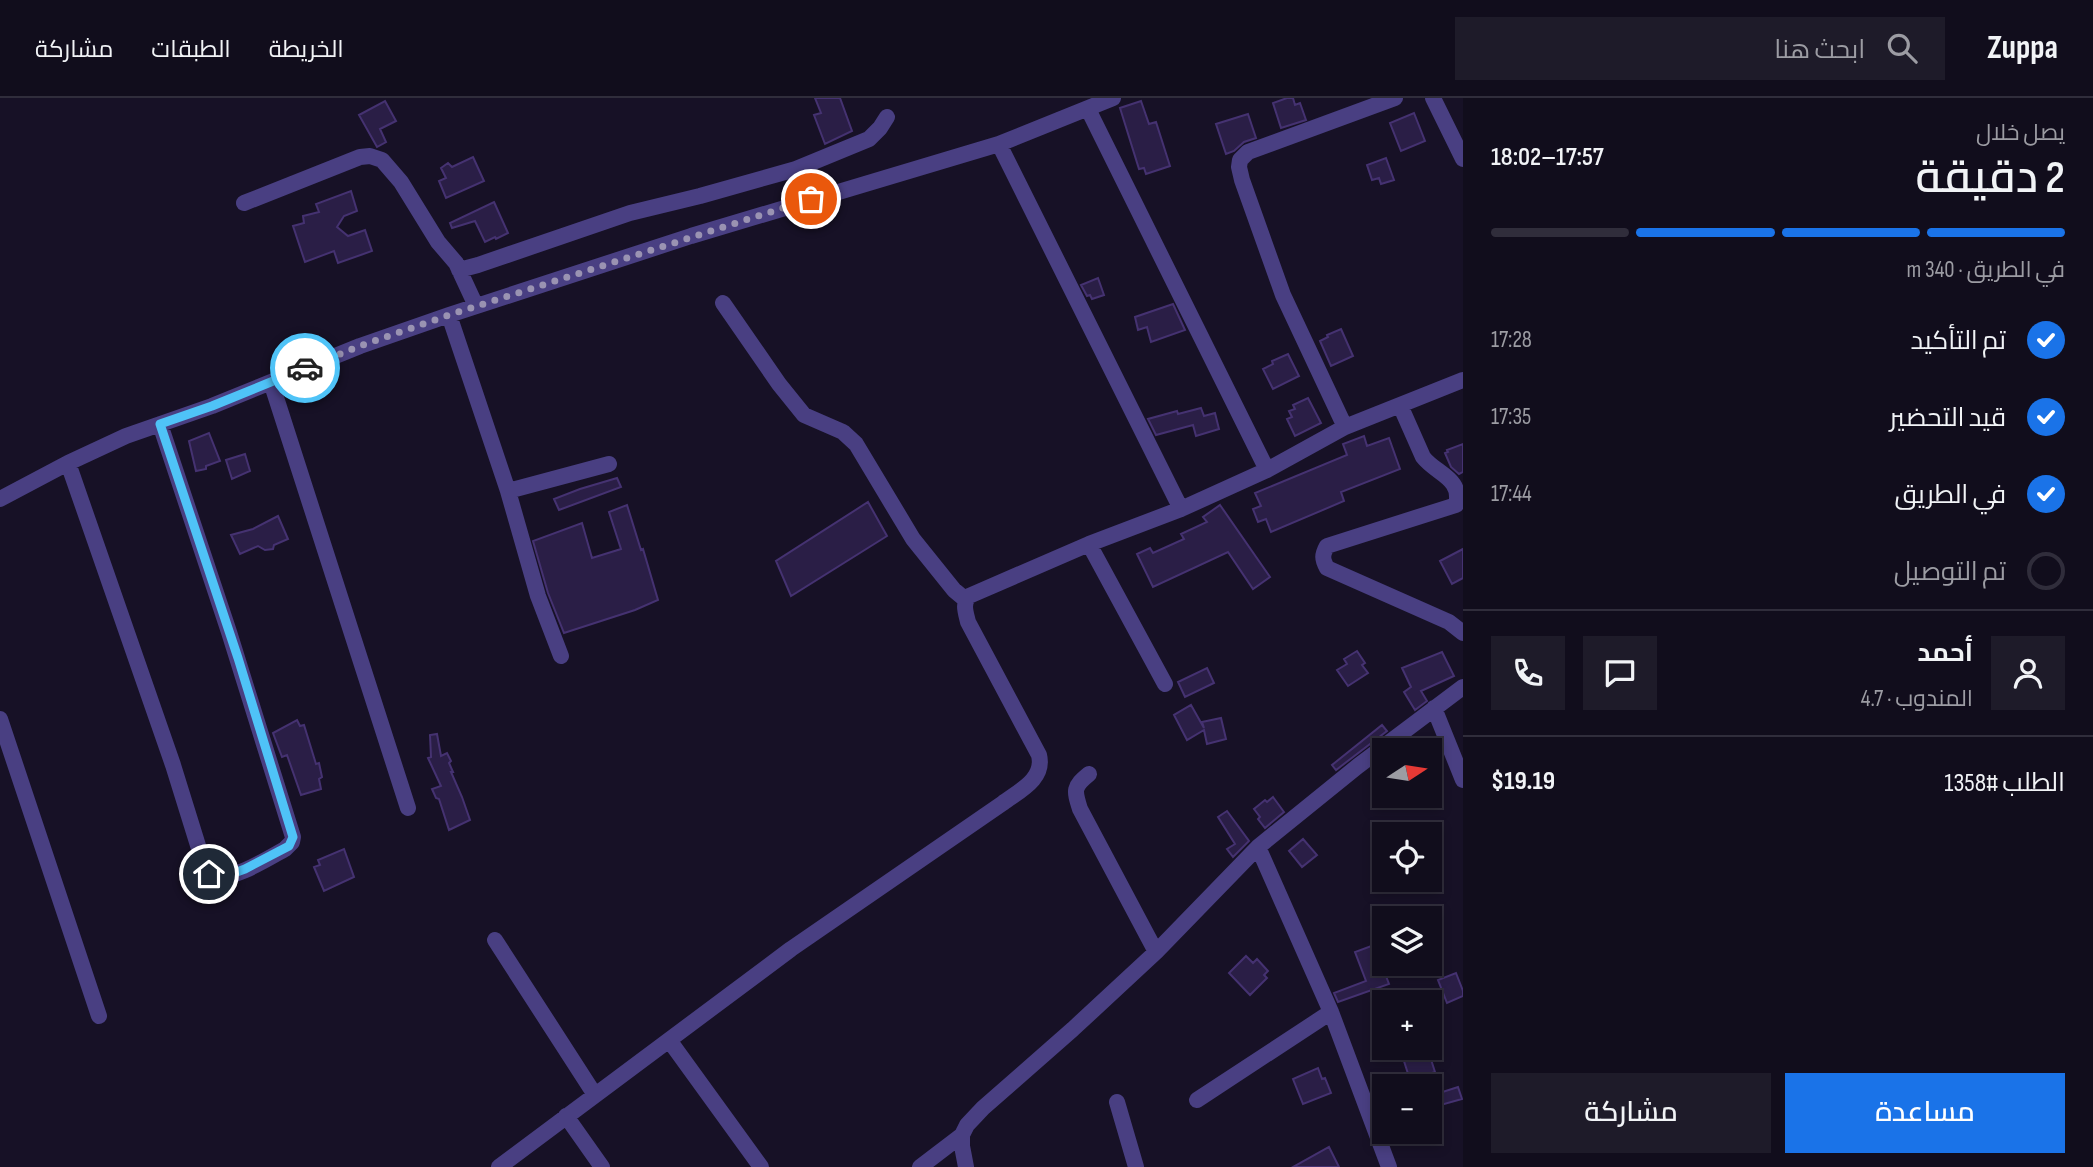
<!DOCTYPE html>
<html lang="ar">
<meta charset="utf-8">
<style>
body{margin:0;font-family:"Sofia Sans Condensed",Cairo,sans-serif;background:#1e1b29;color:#f1f3f6;direction:rtl;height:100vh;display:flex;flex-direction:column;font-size:26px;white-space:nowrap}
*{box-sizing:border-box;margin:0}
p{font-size:23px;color:#9c9ca3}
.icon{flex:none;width:38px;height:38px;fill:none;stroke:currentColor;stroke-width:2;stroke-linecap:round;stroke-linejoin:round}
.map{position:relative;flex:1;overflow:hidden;direction:ltr}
.sheet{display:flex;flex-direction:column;background:#110d1c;width:630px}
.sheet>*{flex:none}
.needle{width:46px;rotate:78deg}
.buttons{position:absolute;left:1372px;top:640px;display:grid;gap:14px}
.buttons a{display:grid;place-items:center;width:70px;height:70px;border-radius:0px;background:#110d1c;box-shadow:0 4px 10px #0003,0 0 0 2px #302d3b;font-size:35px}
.pin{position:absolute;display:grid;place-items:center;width:60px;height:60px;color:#fff;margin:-30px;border:4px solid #fff;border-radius:50%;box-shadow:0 2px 7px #0007}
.courier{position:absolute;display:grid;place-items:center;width:70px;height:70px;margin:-35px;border:5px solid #4fc3f7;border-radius:50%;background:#fff;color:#222;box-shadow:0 2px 9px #0007}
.headline em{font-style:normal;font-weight:600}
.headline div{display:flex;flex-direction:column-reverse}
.headline{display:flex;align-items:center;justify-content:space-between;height:119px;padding:0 28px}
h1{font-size:46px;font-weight:600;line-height:52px}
.bar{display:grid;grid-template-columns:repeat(4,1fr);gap:10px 7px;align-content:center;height:84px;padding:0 28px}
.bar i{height:9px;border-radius:5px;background:#302d3b}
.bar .selected{background:#1a73e8}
.bar p{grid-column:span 4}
.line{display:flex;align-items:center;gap:18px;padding:0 28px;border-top:2px solid #302d3b}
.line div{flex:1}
.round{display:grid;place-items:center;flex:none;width:74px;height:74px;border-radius:0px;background:#1e1b29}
ol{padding:0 28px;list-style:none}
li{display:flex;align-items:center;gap:21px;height:77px}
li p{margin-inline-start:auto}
li .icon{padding:7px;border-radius:50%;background:#1a73e8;color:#fff;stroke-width:4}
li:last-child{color:#9c9ca3}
li i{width:38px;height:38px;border:4px solid #302d3b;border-radius:50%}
.cta{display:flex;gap:14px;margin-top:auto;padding:14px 28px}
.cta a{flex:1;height:80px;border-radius:0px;background:#1a73e8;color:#fff;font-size:28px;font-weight:600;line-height:80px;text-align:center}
.cta a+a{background:#1e1b29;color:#f1f3f6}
header{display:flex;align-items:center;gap:42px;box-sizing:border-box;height:98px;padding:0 35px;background:#110d1c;border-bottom:2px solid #302d3b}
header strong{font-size:33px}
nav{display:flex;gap:38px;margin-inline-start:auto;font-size:24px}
.search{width:490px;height:63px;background:#1e1b29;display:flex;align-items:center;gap:18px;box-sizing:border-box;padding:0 24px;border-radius:0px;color:#9c9ca3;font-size:26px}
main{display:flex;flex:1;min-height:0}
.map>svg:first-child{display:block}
.building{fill:#2a1e46;stroke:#453271;stroke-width:2}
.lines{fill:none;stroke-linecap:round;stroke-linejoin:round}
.street{stroke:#493f82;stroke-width:16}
.done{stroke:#9a93b2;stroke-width:7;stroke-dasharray:0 12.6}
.route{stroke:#4fc3f7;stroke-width:9}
</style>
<header>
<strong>Zuppa</strong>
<div class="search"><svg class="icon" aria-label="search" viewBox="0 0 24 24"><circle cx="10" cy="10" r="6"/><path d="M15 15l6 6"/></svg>ابحث هنا</div>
<nav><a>الخريطة</a><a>الطبقات</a><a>مشاركة</a></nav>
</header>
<main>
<section class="sheet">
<div class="headline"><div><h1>2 دقيقة</h1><p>يصل خلال</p></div><em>17:57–18:02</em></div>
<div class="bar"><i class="selected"></i><i class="selected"></i><i class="selected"></i><i></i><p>في الطريق · 340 m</p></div>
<ol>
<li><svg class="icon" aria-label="check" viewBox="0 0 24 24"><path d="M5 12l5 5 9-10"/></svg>تم التأكيد<p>17:28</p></li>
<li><svg class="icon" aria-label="check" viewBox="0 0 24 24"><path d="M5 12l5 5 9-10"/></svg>قيد التحضير<p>17:35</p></li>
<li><svg class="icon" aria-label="check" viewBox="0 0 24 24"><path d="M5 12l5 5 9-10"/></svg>في الطريق<p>17:44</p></li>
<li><i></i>تم التوصيل</li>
</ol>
<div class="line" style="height:126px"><a class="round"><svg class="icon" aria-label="person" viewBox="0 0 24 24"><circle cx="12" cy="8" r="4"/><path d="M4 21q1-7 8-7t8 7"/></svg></a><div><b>أحمد</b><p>المندوب · 4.7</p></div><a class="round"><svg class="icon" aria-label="chat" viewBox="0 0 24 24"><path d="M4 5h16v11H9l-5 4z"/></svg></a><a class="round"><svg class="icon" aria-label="phone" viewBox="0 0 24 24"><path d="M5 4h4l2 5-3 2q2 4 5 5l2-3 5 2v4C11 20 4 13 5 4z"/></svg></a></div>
<div class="line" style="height:91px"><div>الطلب #1358</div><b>$19.19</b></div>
<div class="cta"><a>مساعدة</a><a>مشاركة</a></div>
</section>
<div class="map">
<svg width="1463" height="1069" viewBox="0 0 1463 1069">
<rect width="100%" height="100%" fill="#171126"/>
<path class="building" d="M815,0H840L852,33L825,46L814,17L821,15Z
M1287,0H1293L1295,7L1300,5L1306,22L1281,30L1273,5Z
M385,3L396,23L380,31L386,44L377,49L359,17Z
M1141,3L1149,26L1156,24L1170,68L1146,76L1144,70L1139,71L1120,10Z
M1414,15L1425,43L1401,53L1390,25Z
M1248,16L1256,40L1244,44L1234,53L1226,56L1216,26Z
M473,59L484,83L446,100L439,83L446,80L441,70L448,65L452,69Z
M1386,60L1394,82L1381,86L1379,80L1372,82L1367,67Z
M351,93L357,113L344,118L337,129L348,138L365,132L372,153L338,165L334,153L305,164L293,128L304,125L303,118L319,114L316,106Z
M494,104L508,135L496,141L495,139L485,144L475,123L452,130L450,125Z
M1098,180L1104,197L1092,201L1090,197L1087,198L1081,187Z
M1173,206L1185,232L1151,244L1147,229L1138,232L1135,219Z
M1341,231L1353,258L1331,268L1320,243L1328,239L1327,237Z
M1288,256L1299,278L1273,291L1263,271L1273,266L1272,263Z
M1308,300L1321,325L1295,338L1287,321L1292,319L1289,313L1295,311L1293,307Z
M1201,310L1204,318L1215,315L1219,331L1196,338L1193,327L1156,337L1148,321L1177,313L1178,316Z
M209,335L220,363L206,368V371L196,373L189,343Z
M1364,338L1367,348L1389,340L1400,371L1341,394L1344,403L1271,434L1266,421L1258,424L1253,411L1261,408L1255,395L1347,357L1343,346Z
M1463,346V374L1459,376L1451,369L1445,355L1448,354L1447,352Z
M245,356L250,373L232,381L226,362Z
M617,380L621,389L559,412L554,401L580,391Z
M868,404L887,438L791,498L776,463Z
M627,407L641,452L643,451L658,502L635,512L564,535L548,495L533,443L582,425L592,460L621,451L609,414Z
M1220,407L1270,479L1253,491L1228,454L1153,489L1137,456L1150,450L1153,455L1184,441L1181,436L1207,424L1203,419Z
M278,418L288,441L274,447L273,451L265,452L258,448L240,456L231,437L253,431Z
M1463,451V480L1452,486L1440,463Z
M1357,553L1365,565L1362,567L1368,575L1348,588L1337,572L1347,566L1344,561Z
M1442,554L1454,578L1421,593L1427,603L1415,612L1404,594L1411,589L1402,570Z
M1207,570L1214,585L1185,599L1178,584Z
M1191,607L1204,630L1202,624L1221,620L1226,641L1207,646L1204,632L1187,642L1174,617Z
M297,622L300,628L304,627L316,666L319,665L322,679L319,681L321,691L301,697L287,657L282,659L273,635Z
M1382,627L1387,633L1336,672L1332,667Z
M437,636L441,658L447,655L451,663L449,665L453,674H451L462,699L470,722L449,732L439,701L436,700L432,691L441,688L428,660L431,659L430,637Z
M1273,699L1284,714L1265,730L1258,721L1260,719L1254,711L1265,702L1267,704Z
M1227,713L1249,743L1233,759L1227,751L1235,746L1218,719Z
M1303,741L1317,757L1302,769L1289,753Z
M344,751L354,779L324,793L314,769L320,767L318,762Z
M1374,847L1389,886L1338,904L1334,895L1366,883L1355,854Z
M1246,858L1253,865L1257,861L1268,873L1264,877L1267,880L1250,897L1229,875Z
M1456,875L1463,893V898L1447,905L1438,882Z
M1428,952L1435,974L1410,982L1403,960Z
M1318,970L1322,981L1325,980L1331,995L1303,1006L1293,981Z
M1458,989L1462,1001L1430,1010V998Z
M1329,1049L1339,1069H1293Z"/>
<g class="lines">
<path class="street" d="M1433,0L1463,61
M1088,11L1267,372
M999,46L1181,411
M244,105L360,59L370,58L382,62L401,84L438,144L456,165L476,208
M459,172L478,167L630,115L700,98L796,71L869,41L880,30L887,19
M723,205L779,286L804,317L843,334L856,346L913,441L954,492L966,502
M449,217L508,393L538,498L561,558
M271,284L408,710
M1400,307L1423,359C1436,376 1463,380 1456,407L1327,448C1322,457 1322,461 1327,470L1449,524L1463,535
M1345,329L1283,197L1242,82L1239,69L1240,62L1248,54L1395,0
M68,365L173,667L205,770L213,779C234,782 267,761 285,751L292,744L293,739L229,534L160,326
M508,393L609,366
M0,401L68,365L126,338L212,308L360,248L449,217L691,138L999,46L1113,0
M1089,446L1165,586
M1434,610L1463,682
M0,621L99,918
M1089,676C1073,689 1074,692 1080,711L1156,854
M1258,749L1331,914L1389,1069
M495,842L595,997
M669,942L761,1069
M1197,1002L1331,914
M1117,1004L1136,1069
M566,1018L602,1069
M499,1069L791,851L1003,705C1019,693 1045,681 1039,657L968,524C966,515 962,506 969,498L1089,446L1181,411L1267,372L1345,329L1463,282
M920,1069L962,1037
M966,1069L962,1048V1037L967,1027L983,1010L1073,931L1156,854L1258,749L1358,668L1463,589"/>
</g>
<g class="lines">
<path class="done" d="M305,270L360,248L449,217L811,101"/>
<path class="route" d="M209,776L217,780L223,779L245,771L289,748L293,739L238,560L160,326L212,308L305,270"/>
</g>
</svg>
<div class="buttons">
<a><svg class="needle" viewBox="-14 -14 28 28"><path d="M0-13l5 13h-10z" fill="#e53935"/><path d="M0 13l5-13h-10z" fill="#9c9ca3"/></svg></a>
<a><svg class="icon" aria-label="locate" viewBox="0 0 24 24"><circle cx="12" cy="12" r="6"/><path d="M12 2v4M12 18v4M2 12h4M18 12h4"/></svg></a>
<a><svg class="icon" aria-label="layers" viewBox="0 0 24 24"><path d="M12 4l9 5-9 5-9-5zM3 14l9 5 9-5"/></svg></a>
<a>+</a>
<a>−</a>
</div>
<div class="pin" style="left:811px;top:101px;background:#ea580c"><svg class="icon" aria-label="bag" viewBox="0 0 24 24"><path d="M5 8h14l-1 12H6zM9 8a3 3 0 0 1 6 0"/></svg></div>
<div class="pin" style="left:209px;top:776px;background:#1f2937"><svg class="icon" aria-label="home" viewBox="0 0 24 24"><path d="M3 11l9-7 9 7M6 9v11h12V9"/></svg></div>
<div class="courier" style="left:305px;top:270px"><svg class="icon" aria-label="car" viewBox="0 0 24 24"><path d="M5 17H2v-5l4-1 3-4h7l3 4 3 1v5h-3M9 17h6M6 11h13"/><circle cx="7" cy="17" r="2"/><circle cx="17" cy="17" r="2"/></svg></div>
</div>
</main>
